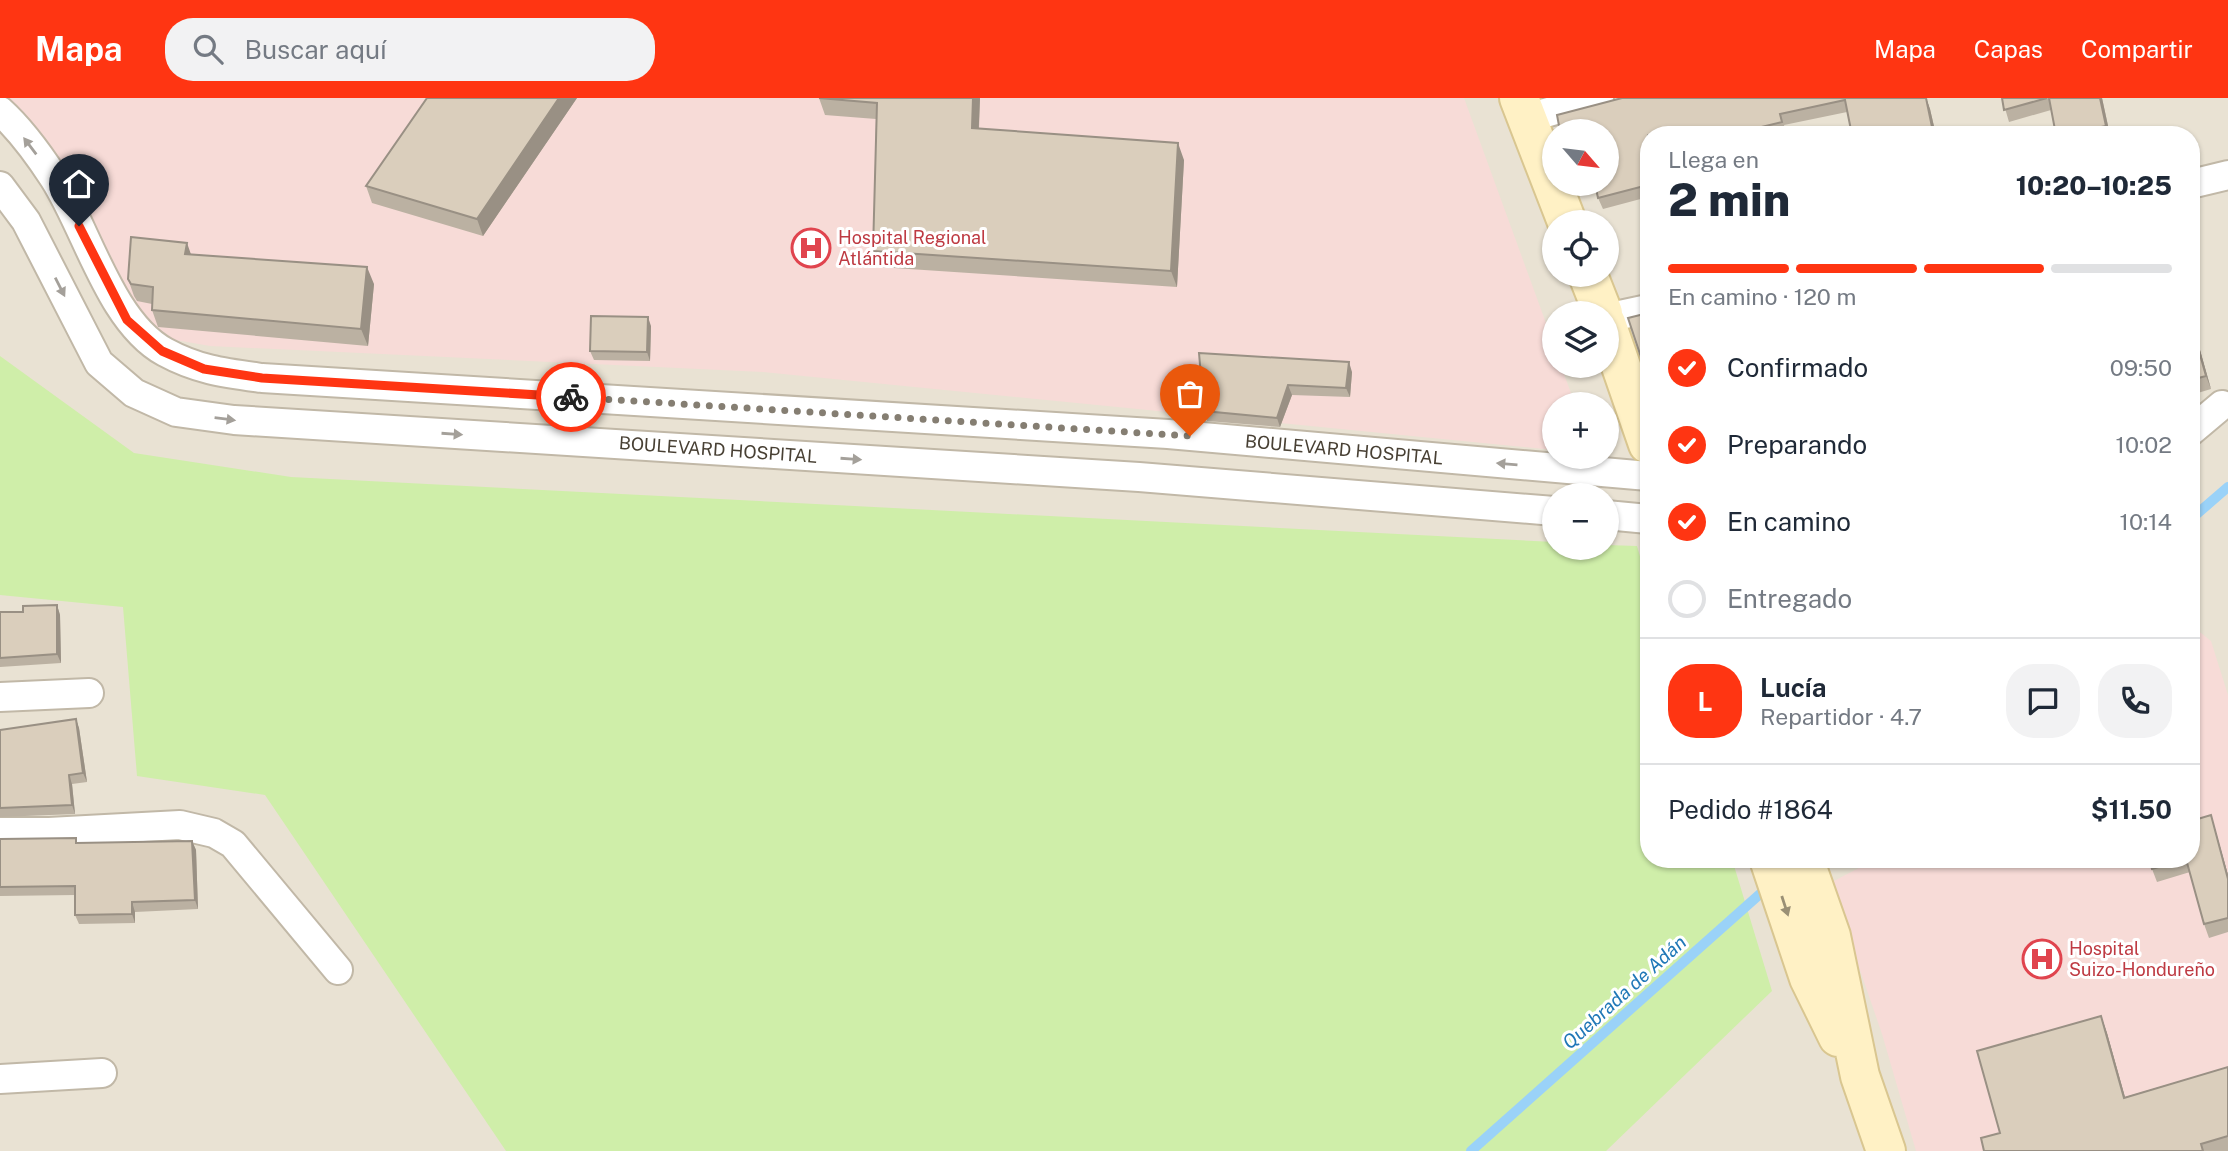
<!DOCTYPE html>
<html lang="es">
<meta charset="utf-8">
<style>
body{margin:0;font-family:"Public Sans",sans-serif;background:#f2f2f3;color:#1f2937;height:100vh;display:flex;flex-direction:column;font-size:26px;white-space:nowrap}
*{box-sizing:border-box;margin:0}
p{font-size:23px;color:#747a83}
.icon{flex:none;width:38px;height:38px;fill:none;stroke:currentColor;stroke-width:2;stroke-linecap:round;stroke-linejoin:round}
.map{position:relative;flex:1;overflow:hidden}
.panel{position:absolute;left:1640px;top:28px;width:560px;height:742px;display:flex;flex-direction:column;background:#fff;border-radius:28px;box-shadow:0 2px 5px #0004}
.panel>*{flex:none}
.needle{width:46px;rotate:118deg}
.buttons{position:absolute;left:1542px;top:21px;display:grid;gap:14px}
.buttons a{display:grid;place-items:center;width:77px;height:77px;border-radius:50%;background:#fff;box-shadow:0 2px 5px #0004;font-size:35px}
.pin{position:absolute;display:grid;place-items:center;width:60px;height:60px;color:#fff;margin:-72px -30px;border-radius:50% 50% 50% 0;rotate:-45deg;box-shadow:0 0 7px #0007}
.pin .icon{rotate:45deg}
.courier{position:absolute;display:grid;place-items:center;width:70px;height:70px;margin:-35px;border:5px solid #ff3512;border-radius:50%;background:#fff;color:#222;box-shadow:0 2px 9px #0007}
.overview em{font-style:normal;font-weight:800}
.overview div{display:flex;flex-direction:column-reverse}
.overview{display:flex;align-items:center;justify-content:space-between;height:119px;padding:0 28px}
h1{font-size:46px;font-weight:800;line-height:52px}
.bar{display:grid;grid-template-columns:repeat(4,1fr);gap:10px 7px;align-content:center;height:84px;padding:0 28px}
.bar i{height:9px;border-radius:5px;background:#e0e1e3}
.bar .on{background:#ff3512}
.bar p{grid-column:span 4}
.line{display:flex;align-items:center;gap:18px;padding:0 28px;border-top:2px solid #e0e1e3}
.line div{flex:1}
.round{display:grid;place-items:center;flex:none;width:74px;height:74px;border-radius:28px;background:#f2f2f3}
ol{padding:0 28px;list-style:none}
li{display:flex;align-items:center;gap:21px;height:77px}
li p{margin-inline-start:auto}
li .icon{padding:7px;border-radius:50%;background:#ff3512;color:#fff;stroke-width:4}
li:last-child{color:#747a83}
li i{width:38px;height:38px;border:4px solid #e0e1e3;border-radius:50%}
header{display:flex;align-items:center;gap:42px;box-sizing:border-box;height:98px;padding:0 35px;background:#ff3512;color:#fff}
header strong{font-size:33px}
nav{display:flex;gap:38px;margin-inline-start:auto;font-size:24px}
.search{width:490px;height:63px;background:#f2f2f3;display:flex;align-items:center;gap:18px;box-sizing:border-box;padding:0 24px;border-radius:28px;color:#747a83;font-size:26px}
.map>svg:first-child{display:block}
.residential{fill:#e9e2d3;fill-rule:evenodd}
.medical{fill:#f7dbd7}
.green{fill:#cfeea9}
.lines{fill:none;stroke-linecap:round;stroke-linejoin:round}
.stream{stroke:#9ad2f8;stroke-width:10}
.street-casing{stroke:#c1b8a7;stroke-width:32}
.secondary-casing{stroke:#d9c690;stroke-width:42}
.street{stroke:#fff;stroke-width:28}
.secondary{stroke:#fff1c5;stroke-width:38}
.wall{fill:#bbb1a2}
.shaded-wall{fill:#999084}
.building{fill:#dacebc;stroke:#999084;stroke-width:2}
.oneway{fill:#a4a09a}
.oneway2{fill:#9a9075}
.done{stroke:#857e72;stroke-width:7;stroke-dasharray:0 12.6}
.route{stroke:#ff3512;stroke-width:9}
.labels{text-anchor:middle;stroke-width:6;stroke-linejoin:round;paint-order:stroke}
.health-label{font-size:18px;fill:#be3a42;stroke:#fff;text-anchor:start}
.street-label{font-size:18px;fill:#484034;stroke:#fff}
.water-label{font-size:19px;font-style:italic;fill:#2078b7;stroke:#fff}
</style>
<header>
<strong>Mapa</strong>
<div class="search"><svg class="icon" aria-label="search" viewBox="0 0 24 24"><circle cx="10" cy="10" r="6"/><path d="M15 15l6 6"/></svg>Buscar aquí</div>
<nav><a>Mapa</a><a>Capas</a><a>Compartir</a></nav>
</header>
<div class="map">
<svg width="2228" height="1053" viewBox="0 0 2228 1053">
<rect width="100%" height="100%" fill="#f5f0e5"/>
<path class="residential" d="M0,0H2228V1053H0ZM1554,33H1606V86H1554ZM1648,37H2191V761H1648ZM1554,124H1606V177H1554ZM1554,215H1606V268H1554ZM1554,306H1606V359H1554ZM1554,397H1606V450H1554Z"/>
<path class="medical" d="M3,0H1464L1554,247V268H1561L1575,306H1554V352L763,274L210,248L164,240L130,201Z
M2191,527L2211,543L2228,597V1053H1916L1882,936L1830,785L1876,761H2191Z"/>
<path class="green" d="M0,258L134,355L291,379L1554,444V450H1606L1607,447L1637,448L1648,486V761H1732L1772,893L1606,1053H506L265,697L137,678L123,509L0,497Z"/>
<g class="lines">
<path class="stream" d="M2191,421L2228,389
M1471,1053L1769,788"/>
<defs>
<path id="street" d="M0,13C20,31 39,57 54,80C87,131 110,224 165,254C198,272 225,275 262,280L1168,336L1648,378
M1527,20L1599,0
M2191,86L2228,77
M0,88L26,123L99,265L134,295L176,314L234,322L1139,379L1554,413
M1606,220L1648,211
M2191,333L2222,307
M1606,417L1648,421
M0,599L89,595
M0,734H49L180,727L214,735L233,746L338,872
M0,981L102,975"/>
<path id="secondary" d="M1519,0L1567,124
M1588,177L1603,215
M1606,225L1648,346
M1769,761L1809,880L1838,939
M1804,761L1831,838L1860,978L1886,1053"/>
</defs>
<use href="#street" class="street-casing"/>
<use href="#secondary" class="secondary-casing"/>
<use href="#street" class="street"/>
<use href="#secondary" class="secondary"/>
</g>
<path class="wall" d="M427,0H577L483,138L372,105L366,88Z
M819,0H980L979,31L1184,62L1177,189L879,169L873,153L876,21L825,17Z
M1622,0H1926L1930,11L1936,37H1852L1847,14L1784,27L1786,35L1780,37H1648V99L1603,111L1598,100Z
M2002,0H2102L2110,37H2056L2051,12L2009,24Z
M192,157L374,186L368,248L158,229L152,212V206L137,203L134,198L128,181Z
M1648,215V279L1644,268Z
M2191,220L2211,291L2191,297Z
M651,228L650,263L594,262L590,253Z
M1199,255L1352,274L1350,299L1292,297L1280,329L1207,323L1204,313Z
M57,507L60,517L61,565L0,569V514H23Z
M76,621L79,630L87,684L72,686L75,716L0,719V630V632Z
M2215,731L2228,777V834L2209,840L2204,826L2190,774L2157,784L2152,771Z
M0,741L78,745L192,743L196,752L198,811L135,814V825L79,826L75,817V797L0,798Z
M2101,918L2107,935L2125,999L2228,969V1053H1984Z"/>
<path class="shaded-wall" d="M559,0H577L483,138L477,121Z
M973,0H980L978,46L972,30Z
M1926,0L1930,11L1936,37L1932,29Z
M2100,0H2102L2110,37L2106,28Z
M1178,45L1184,62L1177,189L1171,173Z
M187,145L193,162L185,156Z
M367,169L374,186L368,248L361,231Z
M648,219L651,228L650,263L647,254Z
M2191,220L2211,291L2206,278L2191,224Z
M1349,264L1352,274L1350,299L1346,290Z
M1288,287L1292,297L1280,329L1277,320Z
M57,507L60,517L61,565L57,556Z
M76,621L79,630L87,684L83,675Z
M69,677L72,686L75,716L72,707Z
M2211,717L2215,731L2228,777V781Z
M192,743L196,752L198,811L195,802Z
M132,804L135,814V825L132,816Z
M2101,918L2107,935L2130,1017L2124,1000Z"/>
<path class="building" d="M427,0H559L477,121L366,88Z
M819,0H973L972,30L1178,45L1171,173L873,153L877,5Z
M1622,0H1926L1932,29L1913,33L1914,37H1852L1845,2L1780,16L1782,24L1753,31L1754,37H1648V87L1598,100L1595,86H1606V33H1560L1557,17Z
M2002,0H2047L2004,12Z
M2049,0H2100L2106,28L2064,37H2056Z
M131,139L187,145L185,156L367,169L361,231L152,212L153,189L131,186L128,181Z
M1648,215V268H1644L1628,220Z
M591,218L648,219L647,254L590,253Z
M2191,224L2206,278L2191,282Z
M1199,255L1349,264L1346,290L1288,287L1277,320L1204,313Z
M57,507V556L0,560V514H23V508Z
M76,621L83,675L69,677L72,707L0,710V632Z
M2211,717L2228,781V820L2204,826L2186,761H2191V723Z
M76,740V745L192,743L195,802L132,804V816L75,817V788L0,789V741Z
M2149,761H2185L2152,771Z
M2101,918L2124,1000L2228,969V1038L2201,1046L2203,1053H1984L1981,1040L2000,1035L1977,953Z"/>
<defs><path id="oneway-solid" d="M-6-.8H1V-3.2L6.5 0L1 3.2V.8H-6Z" transform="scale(1.75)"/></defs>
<g class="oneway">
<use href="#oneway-solid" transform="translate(30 48) rotate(-127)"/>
<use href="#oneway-solid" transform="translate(60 189) rotate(63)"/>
<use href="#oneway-solid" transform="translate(225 321) rotate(7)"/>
<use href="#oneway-solid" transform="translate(452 336) rotate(4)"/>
<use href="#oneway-solid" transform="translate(851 361) rotate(4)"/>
<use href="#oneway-solid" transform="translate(1507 366) rotate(-175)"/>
</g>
<use class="oneway2" href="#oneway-solid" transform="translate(1785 808) rotate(72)"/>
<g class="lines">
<path class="done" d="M571,299L1190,338"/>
<path class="route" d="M79,128L127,222L162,253L204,271L262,280L571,299"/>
</g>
<defs>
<symbol id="hospital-ring" viewBox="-11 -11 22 22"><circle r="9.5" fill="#fff" stroke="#e0444e" stroke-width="1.5"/><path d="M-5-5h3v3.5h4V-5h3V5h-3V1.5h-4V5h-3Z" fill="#e0444e"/></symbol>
</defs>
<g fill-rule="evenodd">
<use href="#hospital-ring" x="789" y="128" width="44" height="44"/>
<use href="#hospital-ring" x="2020" y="839" width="44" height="44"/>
</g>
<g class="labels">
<g class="health-label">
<text x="838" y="146">Hospital Regional<tspan x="838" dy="21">Atlántida</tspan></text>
<text x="2069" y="857">Hospital<tspan x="2069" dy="21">Suizo-Hondureño</tspan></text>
</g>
<g class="street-label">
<text transform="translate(718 352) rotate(4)" y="6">BOULEVARD HOSPITAL</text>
<text transform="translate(1344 352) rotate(5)" y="6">BOULEVARD HOSPITAL</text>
</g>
<g class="water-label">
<text transform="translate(1624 894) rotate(-42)" y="7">Quebrada de Adán</text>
</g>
</g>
</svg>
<div class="buttons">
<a><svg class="needle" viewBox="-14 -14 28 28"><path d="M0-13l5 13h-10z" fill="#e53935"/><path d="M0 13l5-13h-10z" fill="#747a83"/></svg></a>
<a><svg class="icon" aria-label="locate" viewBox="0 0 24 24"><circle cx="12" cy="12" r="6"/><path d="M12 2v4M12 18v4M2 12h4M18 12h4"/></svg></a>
<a><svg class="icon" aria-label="layers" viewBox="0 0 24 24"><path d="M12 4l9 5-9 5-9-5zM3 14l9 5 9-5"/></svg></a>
<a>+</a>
<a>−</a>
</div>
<div class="pin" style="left:1190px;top:338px;background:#ea580c"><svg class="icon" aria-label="bag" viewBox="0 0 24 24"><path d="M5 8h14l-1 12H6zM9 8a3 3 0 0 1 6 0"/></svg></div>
<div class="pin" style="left:79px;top:128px;background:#1f2937"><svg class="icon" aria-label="home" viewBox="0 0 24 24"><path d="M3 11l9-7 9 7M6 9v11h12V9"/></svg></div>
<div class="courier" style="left:571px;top:299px"><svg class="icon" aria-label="bike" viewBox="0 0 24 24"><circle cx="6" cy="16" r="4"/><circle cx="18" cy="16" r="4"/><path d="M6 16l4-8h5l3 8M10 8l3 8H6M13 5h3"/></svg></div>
<section class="panel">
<div class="overview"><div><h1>2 min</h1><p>Llega en</p></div><em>10:20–10:25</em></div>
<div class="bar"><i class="on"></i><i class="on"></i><i class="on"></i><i></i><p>En camino · 120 m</p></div>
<ol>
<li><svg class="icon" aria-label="check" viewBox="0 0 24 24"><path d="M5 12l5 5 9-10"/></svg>Confirmado<p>09:50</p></li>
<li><svg class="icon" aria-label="check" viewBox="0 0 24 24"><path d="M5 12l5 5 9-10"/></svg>Preparando<p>10:02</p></li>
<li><svg class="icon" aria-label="check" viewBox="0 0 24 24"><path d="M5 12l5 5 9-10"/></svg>En camino<p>10:14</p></li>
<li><i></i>Entregado</li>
</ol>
<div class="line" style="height:126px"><b class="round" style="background:#ff3512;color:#fff">L</b><div><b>Lucía</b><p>Repartidor · 4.7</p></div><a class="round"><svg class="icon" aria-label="chat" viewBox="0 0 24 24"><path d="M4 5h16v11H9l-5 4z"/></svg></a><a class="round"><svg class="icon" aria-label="phone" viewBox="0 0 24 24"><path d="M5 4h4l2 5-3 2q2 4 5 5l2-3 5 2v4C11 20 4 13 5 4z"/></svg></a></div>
<div class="line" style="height:91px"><div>Pedido #1864</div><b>$11.50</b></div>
</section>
</div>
